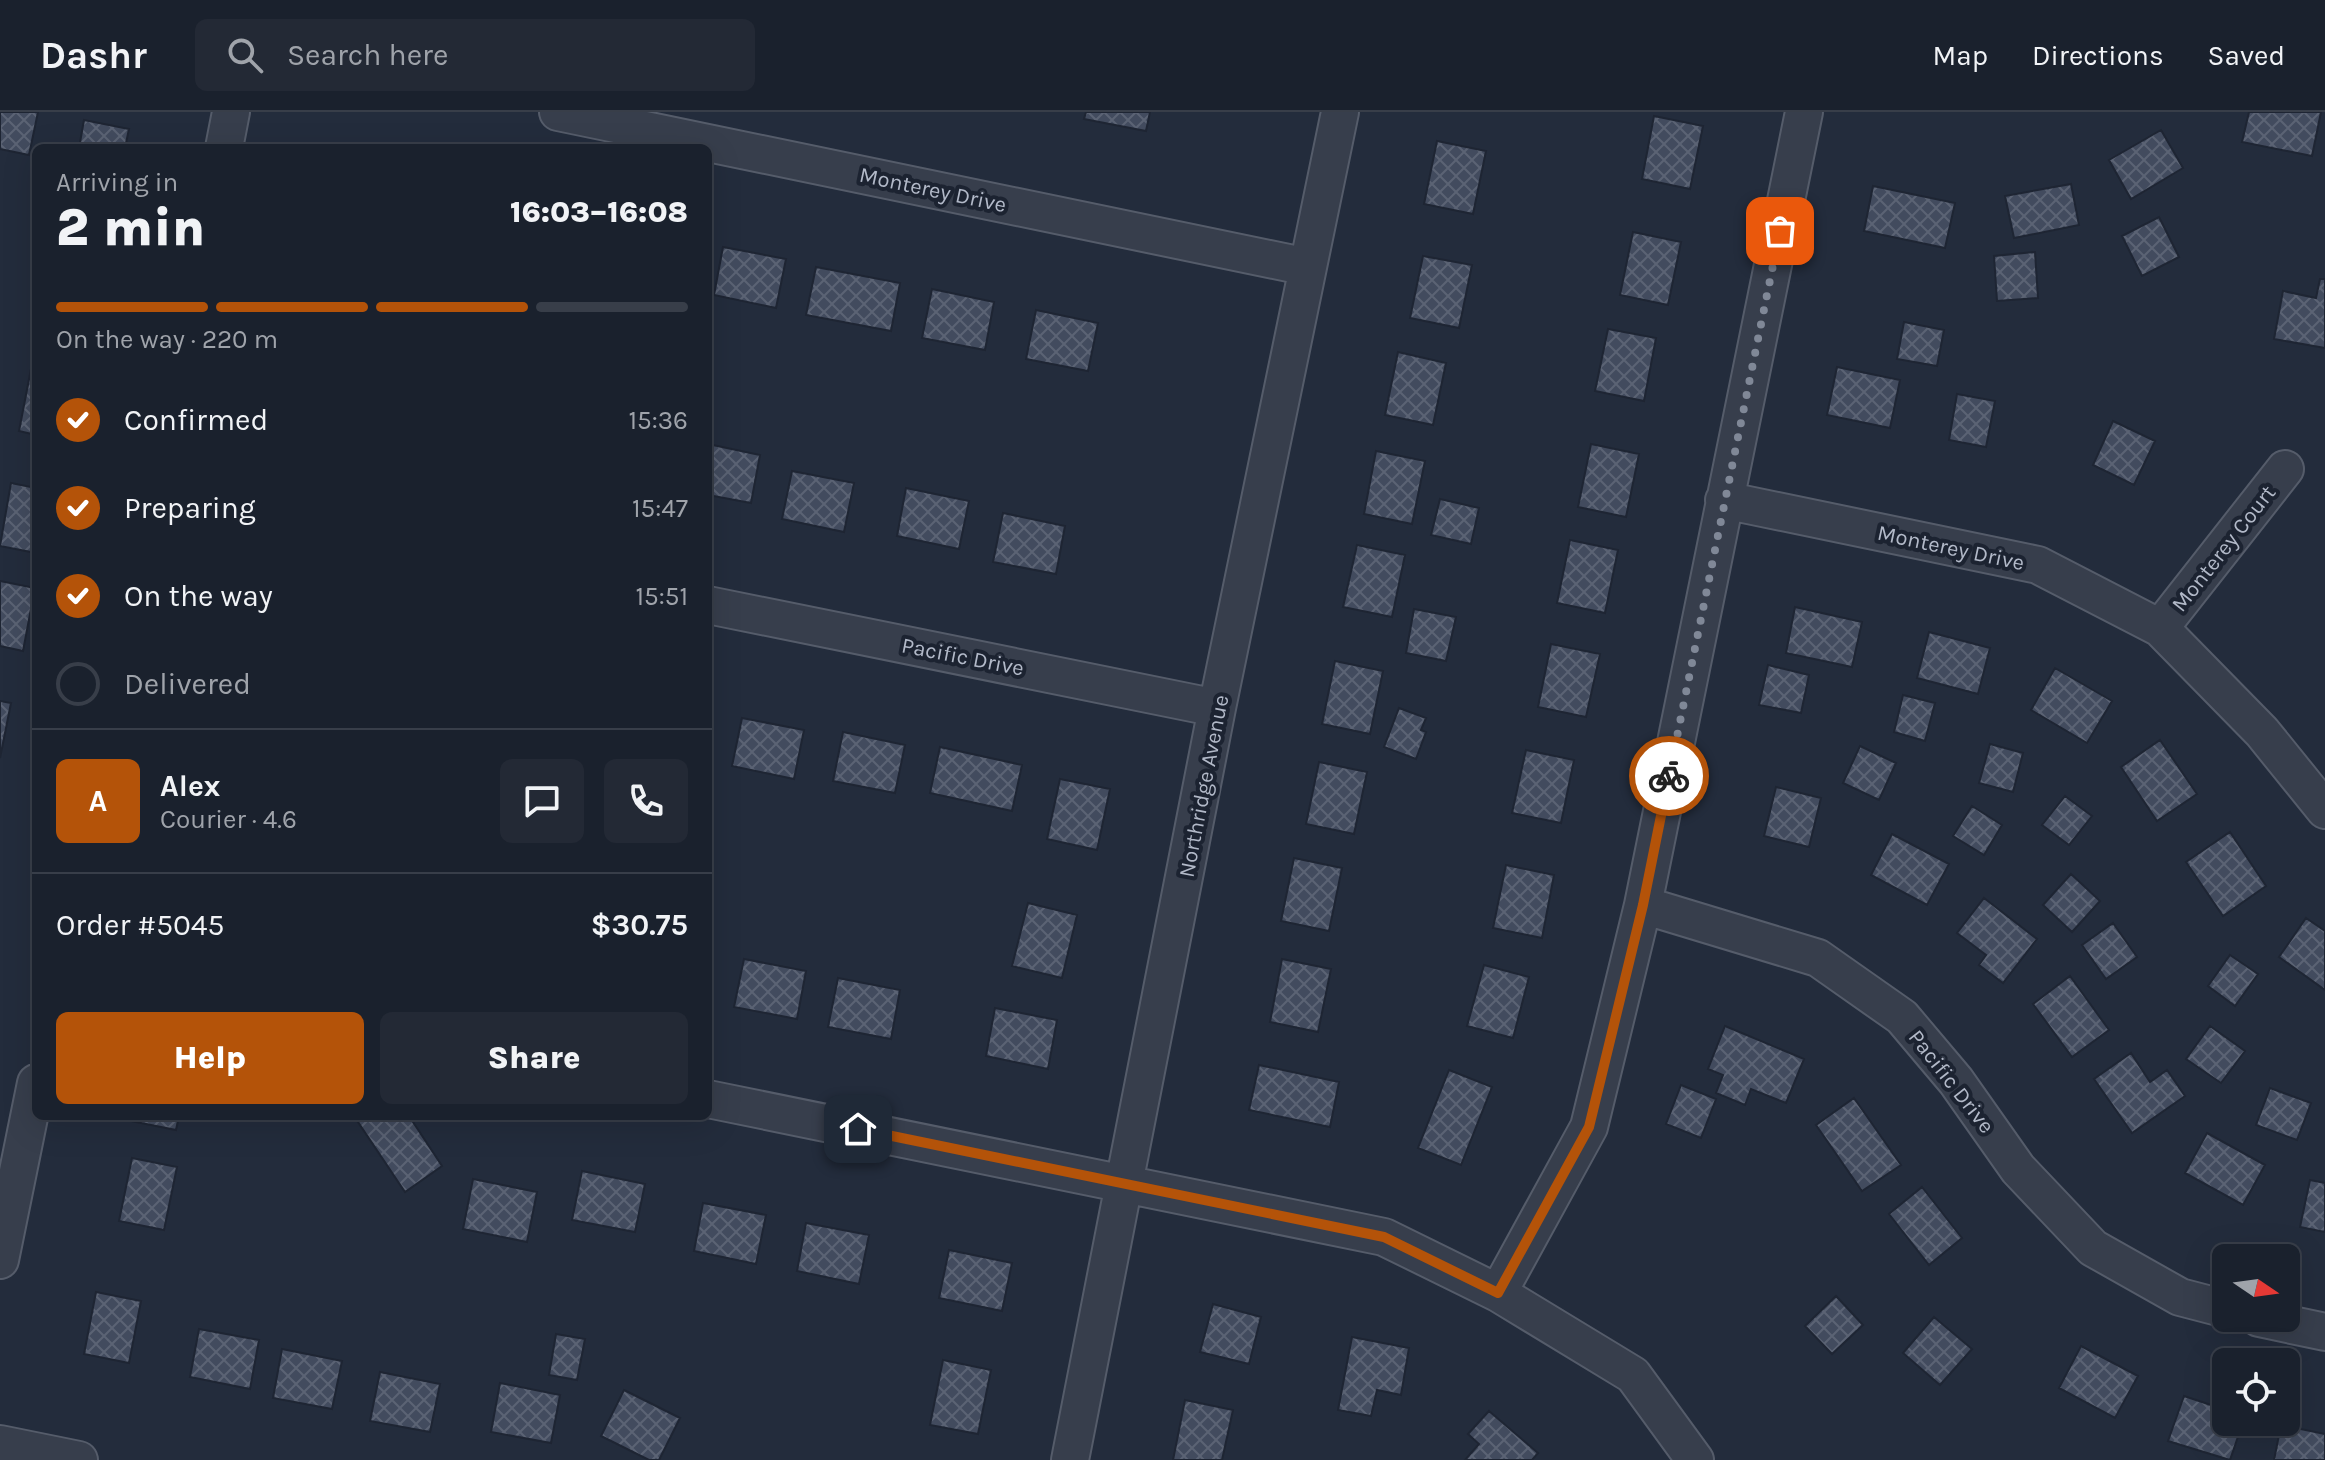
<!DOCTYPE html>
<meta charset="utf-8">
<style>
body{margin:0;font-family:Karla,sans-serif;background:#232935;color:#f1f3f6;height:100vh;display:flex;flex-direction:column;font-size:30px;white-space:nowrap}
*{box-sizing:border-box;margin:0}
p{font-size:26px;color:#9fa3aa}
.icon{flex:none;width:44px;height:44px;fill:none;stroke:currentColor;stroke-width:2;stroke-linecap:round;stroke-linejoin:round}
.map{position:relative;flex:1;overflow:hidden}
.sheet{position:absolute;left:32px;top:32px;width:680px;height:976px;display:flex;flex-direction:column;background:#1a212d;border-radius:12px;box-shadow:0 8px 32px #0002,0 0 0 2px #383e49}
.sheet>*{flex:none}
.needle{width:52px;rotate:103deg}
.tools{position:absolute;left:2212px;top:1132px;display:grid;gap:16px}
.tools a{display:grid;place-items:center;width:88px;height:88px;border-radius:12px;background:#1a212d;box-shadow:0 8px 32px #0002,0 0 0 2px #383e49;font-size:40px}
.pin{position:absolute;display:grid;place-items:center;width:68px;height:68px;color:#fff;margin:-34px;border-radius:16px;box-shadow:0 4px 12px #0006}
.courier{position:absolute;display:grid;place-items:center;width:80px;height:80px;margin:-40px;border:6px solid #b45309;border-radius:50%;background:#fff;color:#222;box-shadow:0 2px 10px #0007}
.overview em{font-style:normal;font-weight:800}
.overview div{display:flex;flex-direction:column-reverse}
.overview{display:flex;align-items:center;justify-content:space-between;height:136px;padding:0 24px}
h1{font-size:52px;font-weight:800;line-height:60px}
.bar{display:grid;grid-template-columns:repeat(4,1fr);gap:12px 8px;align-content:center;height:96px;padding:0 24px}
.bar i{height:10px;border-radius:6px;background:#383e49}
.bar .current{background:#b45309}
.bar p{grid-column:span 4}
.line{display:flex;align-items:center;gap:20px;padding:0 24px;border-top:2px solid #383e49}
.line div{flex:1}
.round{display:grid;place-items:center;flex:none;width:84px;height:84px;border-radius:12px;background:#232935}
ol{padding:0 24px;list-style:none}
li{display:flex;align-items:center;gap:24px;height:88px}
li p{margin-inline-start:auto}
li .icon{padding:8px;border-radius:50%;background:#b45309;color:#fff;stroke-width:4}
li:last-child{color:#9fa3aa}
li i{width:44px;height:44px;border:4px solid #383e49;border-radius:50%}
.action{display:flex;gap:16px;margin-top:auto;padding:16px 24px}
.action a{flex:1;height:92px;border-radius:12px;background:#b45309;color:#fff;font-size:32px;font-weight:800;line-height:92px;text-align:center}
.action a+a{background:#232935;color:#f1f3f6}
header{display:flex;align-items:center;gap:48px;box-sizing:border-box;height:112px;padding:0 40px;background:#1a212d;border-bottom:2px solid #383e49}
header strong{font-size:38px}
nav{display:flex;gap:44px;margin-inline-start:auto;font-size:28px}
.search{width:560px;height:72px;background:#232935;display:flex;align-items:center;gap:20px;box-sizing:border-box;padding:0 28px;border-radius:12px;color:#9fa3aa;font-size:30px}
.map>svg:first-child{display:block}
.building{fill:url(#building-cross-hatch);stroke:#1e2533;stroke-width:2}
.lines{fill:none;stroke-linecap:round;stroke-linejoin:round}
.street-casing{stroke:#555c6a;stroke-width:40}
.street{stroke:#373e4c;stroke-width:36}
.done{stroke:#808897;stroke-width:8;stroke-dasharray:0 14.4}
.route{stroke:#b45309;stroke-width:10}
.labels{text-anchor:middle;stroke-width:8;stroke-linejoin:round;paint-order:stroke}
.street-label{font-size:22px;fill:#b2b9c8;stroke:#1c2331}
</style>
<header>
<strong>Dashr</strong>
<div class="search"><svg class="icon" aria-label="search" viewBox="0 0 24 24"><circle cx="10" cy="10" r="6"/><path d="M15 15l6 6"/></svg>Search here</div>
<nav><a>Map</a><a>Directions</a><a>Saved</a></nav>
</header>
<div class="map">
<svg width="2325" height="1348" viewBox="0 0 2325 1348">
<defs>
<pattern id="building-cross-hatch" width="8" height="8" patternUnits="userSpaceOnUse" patternTransform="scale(2)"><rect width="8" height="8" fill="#424b5e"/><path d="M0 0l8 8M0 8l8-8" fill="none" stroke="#5b6374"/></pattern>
</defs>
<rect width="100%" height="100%" fill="#232c3c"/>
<path class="building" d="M0,0H38L29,43L0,37Z
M1086,0H1150L1146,19L1084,7Z
M2249,0H2321L2312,44L2242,30Z
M1654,4L1703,14L1690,77L1642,67Z
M84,8L129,17L125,36H79Z
M2161,18L2183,56L2131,87L2109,48Z
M1437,29L1486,39L1473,102L1424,92Z
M2071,72L2079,113L2014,126L2005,84Z
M1873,74L1955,91L1945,136L1864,119Z
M2159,105L2179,145L2142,164L2122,124Z
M1633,120L1681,130L1668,193L1620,183Z
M723,135L786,147L776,196L714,183Z
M2035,140L2038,186L1997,189L1994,144Z
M1423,144L1472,153L1459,216L1410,206Z
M816,155L900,171L891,219L806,203Z
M2320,167H2325V236L2274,227L2283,179L2316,186Z
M932,177L994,190L985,238L922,226Z
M1036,198L1098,211L1088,259L1026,247Z
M1904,210L1944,218L1937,254L1897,247Z
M1608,217L1656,226L1644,289L1595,279Z
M1398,240L1446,251L1433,313L1385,303Z
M1837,255L1900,268L1890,316L1827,303Z
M31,257L36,258V323L19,319Z
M1957,282L1995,289L1986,335L1949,328Z
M2113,309L2155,329L2134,373L2093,353Z
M708,332L760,343L751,391L708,383Z
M1591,332L1639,342L1626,405L1578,395Z
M1376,339L1425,349L1412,412L1364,402Z
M792,359L854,371L844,420L782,407Z
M11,371L36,376V441L0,434Z
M906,376L969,389L959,437L897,424Z
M1440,387L1479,396L1471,432L1431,423Z
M1003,401L1065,414L1056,462L993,450Z
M1570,428L1618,438L1605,501L1557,491Z
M1357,433L1405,443L1392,505L1343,495Z
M0,469L35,476L23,539L0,534Z
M1795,495L1862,510L1852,555L1786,541Z
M1414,497L1456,505L1446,549L1406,541Z
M1929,520L1990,536L1978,582L1917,566Z
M1551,532L1600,542L1586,605L1538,595Z
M1335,549L1383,559L1370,622L1322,612Z
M1768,553L1809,563L1801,601L1759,593Z
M2055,556L2112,589L2087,631L2031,598Z
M1903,583L1935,591L1925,629L1894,620Z
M0,589L11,591L0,646Z
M1399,596L1426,606L1421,618L1426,620L1416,647L1384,635Z
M742,606L804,618L794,667L732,654Z
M843,620L905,633L895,681L833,669Z
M2160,628L2197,682L2157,709L2121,655Z
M1990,632L2023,641L2013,680L1979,671Z
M1860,634L1896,651L1879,688L1843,671Z
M940,635L1022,653L1012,699L930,681Z
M1526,638L1574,648L1561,711L1512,701Z
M1319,650L1367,660L1354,722L1306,712Z
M1060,667L1110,677L1097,738L1047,727Z
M1776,675L1821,686L1809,735L1764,724Z
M2065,684L2092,704L2069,733L2042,713Z
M1972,694L2002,713L1984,743L1953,724Z
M2230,720L2266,774L2223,804L2186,750Z
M1892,722L1949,752L1927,793L1871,763Z
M1294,746L1342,756L1329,819L1281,809Z
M1506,753L1554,763L1542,826L1493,816Z
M2071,762L2100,789L2072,820L2043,793Z
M1984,786L2037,827L2003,871L1979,853L1986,843L1957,821Z
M1028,791L1077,803L1062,866L1012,854Z
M2306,806L2325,819V878L2279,845Z
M2113,811L2137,845L2106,867L2082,833Z
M2230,843L2258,862L2235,894L2208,874Z
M744,847L806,859L797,907L734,895Z
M1282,847L1331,857L1318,920L1270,910Z
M1484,853L1529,865L1513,926L1467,914Z
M2070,864L2109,918L2072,945L2033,892Z
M838,866L900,878L891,927L828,915Z
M995,896L1057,908L1048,957L986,944Z
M1725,914L1804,947L1786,991L1751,977L1745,993L1716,981L1723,963L1708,957Z
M2210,914L2245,939L2221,971L2186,947Z
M2131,941L2150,970L2167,958L2185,984L2132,1021L2094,967Z
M1259,953L1339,970L1330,1015L1249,998Z
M1449,958L1492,975L1461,1053L1418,1036Z
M1681,973L1716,987L1701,1026L1666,1012Z
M2270,976L2311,991L2297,1028L2256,1013Z
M1854,986L1901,1053L1862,1079L1816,1013Z
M132,1004H179L176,1018L131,1009Z
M367,1004H409L442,1054L405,1080L358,1010Z
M2207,1021L2265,1053L2243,1093L2185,1061Z
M132,1046L177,1055L164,1118L119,1109Z
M582,1059L645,1072L635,1120L572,1108Z
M473,1067L537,1080L527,1130L463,1117Z
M2310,1068L2325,1071V1120L2300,1115Z
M1922,1075L1962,1126L1929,1153L1889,1102Z
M703,1091L766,1103L756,1152L694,1139Z
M806,1111L869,1123L859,1172L797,1159Z
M949,1138L1012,1151L1002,1199L939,1186Z
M96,1180L141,1189L129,1251L84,1242Z
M1836,1184L1863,1213L1832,1242L1805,1214Z
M1213,1192L1261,1205L1249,1252L1200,1240Z
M1934,1205L1972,1237L1940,1273L1903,1241Z
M199,1217L259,1228L250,1277L190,1265Z
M556,1222L585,1227L577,1268L549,1263Z
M1352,1225L1409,1236L1401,1283L1377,1278L1371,1304L1338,1298Z
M2081,1234L2138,1264L2115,1306L2059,1276Z
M282,1237L342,1249L332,1297L273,1286Z
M943,1248L991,1258L978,1322L930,1313Z
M380,1260L440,1272L430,1320L370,1309Z
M500,1271L560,1283L551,1331L491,1320Z
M624,1278L680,1306L659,1348H649L601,1324Z
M2184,1284L2226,1298V1310H2243L2230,1348L2168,1329Z
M1185,1288L1233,1298L1222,1348H1173Z
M1489,1299L1538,1341L1532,1348H1465L1479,1332L1468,1322Z
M2281,1313L2325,1322V1348H2274Z"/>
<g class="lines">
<defs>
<path id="street" d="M558,0L1308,155
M224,36L231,0
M1724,388L2038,453L2160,516L2262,620L2325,698
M708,493L1217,596
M2160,516L2285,357
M1643,793L1818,846L1902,905L1956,969L2018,1057L2093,1136L2180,1185L2226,1197
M708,987L1384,1125L1498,1181L1633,1263L1695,1348
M0,1148L36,971
M1498,1181L1589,1015L1643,793L1804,0
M2259,1206L2325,1220
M0,1332L79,1348
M1070,1348L1217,596L1340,0"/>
</defs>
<use href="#street" class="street-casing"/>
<use href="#street" class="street"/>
</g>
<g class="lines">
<path class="done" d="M1669,664L1780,119"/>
<path class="route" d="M858,1017L1384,1125L1498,1181L1589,1015L1643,793L1669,664"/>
</g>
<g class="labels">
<g class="street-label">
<text transform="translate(933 77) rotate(12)" y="8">Monterey Drive</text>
<text transform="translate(1951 435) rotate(12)" y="8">Monterey Drive</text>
<text transform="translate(2223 436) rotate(-52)" y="8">Monterey Court</text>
<text transform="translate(963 544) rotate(11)" y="8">Pacific Drive</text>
<text transform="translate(1203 674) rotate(-79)" y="8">Northridge Avenue</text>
<text transform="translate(1952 969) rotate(52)" y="8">Pacific Drive</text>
</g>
</g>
</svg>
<div class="tools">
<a><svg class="needle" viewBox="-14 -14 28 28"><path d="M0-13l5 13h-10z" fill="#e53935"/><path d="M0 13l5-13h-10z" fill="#9fa3aa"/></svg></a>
<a><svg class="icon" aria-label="locate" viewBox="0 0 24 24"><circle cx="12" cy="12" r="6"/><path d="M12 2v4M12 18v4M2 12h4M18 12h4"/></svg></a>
</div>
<div class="pin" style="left:1780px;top:119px;background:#ea580c"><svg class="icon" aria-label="bag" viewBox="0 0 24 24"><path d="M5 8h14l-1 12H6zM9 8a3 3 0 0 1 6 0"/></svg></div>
<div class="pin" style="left:858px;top:1017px;background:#1f2937"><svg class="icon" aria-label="home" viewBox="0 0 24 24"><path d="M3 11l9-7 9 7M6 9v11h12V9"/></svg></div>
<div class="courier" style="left:1669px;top:664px"><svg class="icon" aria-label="bike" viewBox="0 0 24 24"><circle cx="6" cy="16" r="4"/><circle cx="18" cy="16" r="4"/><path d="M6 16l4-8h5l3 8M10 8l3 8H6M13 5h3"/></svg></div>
<section class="sheet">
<div class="overview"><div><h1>2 min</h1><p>Arriving in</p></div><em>16:03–16:08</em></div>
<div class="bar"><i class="current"></i><i class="current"></i><i class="current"></i><i></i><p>On the way · 220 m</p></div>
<ol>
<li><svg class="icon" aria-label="check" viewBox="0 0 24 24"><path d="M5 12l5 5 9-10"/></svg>Confirmed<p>15:36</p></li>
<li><svg class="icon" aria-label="check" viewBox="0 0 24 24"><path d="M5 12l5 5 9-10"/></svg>Preparing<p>15:47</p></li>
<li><svg class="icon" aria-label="check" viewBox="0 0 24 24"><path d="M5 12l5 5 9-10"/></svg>On the way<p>15:51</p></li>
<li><i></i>Delivered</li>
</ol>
<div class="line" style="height:144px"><b class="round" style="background:#b45309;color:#fff">A</b><div><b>Alex</b><p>Courier · 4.6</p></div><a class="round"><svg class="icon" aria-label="chat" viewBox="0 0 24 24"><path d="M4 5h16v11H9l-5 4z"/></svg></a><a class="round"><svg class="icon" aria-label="phone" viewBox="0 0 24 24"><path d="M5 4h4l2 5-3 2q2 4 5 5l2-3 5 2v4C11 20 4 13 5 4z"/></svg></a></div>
<div class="line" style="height:104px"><div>Order #5045</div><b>$30.75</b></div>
<div class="action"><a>Help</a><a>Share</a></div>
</section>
</div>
